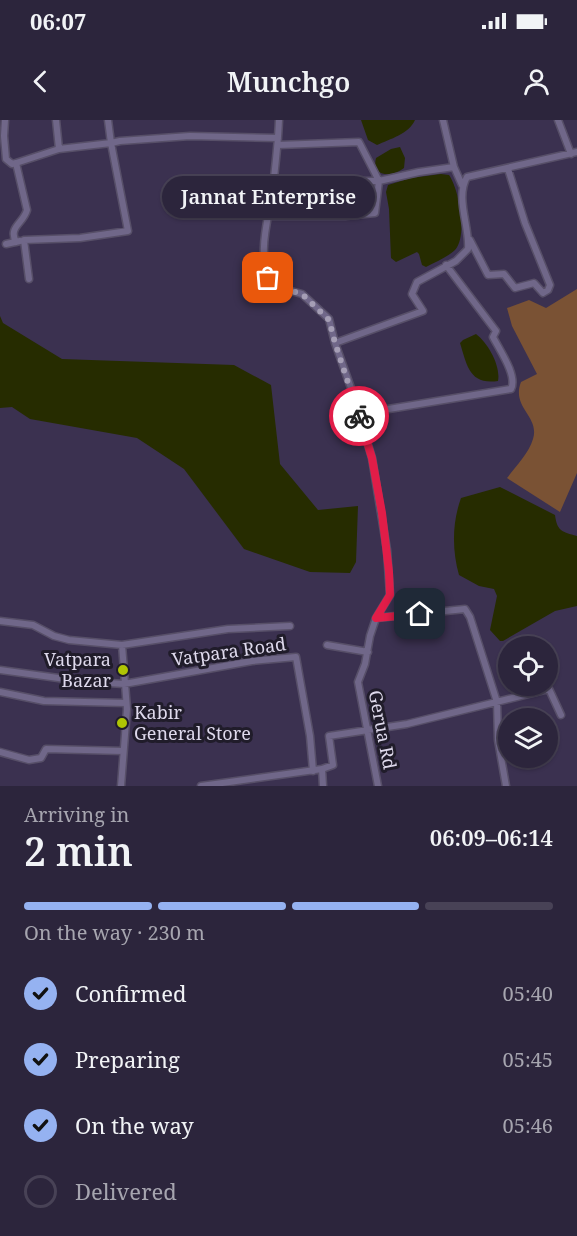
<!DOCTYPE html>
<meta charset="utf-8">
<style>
body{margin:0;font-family:"Noto Serif",serif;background:#342d43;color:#f1f3f6;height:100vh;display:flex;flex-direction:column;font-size:22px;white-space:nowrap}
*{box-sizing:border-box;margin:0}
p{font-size:20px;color:#a6a5af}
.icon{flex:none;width:33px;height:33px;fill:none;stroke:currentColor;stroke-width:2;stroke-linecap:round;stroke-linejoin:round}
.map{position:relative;height:666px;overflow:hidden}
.drawer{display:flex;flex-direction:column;background:#2c253c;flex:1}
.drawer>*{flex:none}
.controls{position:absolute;left:498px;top:516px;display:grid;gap:12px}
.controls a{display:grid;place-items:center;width:60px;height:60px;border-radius:50%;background:#2c253c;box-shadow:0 2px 4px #0004,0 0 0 2px #484256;font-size:30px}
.pin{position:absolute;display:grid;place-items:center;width:51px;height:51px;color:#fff;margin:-26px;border-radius:12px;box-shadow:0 3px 9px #0006}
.courier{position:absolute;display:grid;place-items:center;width:60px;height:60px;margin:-30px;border:4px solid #e11d48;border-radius:50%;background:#fff;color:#222;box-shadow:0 2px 8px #0007}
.bubble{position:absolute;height:42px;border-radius:21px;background:#2c253c;box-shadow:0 2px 4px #0004,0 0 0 2px #484256;font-size:20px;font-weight:600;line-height:42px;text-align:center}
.summary em{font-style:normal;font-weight:600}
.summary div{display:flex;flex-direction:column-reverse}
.summary{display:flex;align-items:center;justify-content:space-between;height:102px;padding:0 24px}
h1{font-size:39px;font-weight:600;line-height:45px}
.bar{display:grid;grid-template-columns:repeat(4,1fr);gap:9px 6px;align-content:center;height:72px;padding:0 24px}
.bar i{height:8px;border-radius:4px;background:#484256}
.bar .current{background:#95b2f1}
.bar p{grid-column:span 4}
ol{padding:0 24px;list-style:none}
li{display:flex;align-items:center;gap:18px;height:66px}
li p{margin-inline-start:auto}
li .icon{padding:6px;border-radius:50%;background:#95b2f1;color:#111;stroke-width:4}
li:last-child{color:#a6a5af}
li i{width:33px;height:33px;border:3px solid #484256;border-radius:50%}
.status{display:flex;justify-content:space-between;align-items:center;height:42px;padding:0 30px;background:#2c253c;direction:ltr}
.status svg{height:16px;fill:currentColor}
header{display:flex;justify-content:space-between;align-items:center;height:78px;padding:0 24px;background:#2c253c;font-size:27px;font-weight:600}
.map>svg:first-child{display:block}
.green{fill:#7a5234}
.water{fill:#262c00}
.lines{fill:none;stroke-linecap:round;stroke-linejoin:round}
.minor-casing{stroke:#574f68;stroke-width:9}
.minor{stroke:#706789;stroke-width:6}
.done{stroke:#a59eb5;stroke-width:6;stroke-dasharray:0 10.8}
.route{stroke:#e11d48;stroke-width:8}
.poi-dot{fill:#afc504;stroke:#201c2a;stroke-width:2}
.labels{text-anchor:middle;stroke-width:6;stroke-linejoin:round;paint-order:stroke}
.street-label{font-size:18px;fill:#ded9ec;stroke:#201c2a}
.poi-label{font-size:18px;fill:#ded9ec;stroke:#201c2a;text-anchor:end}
</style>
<div class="status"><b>06:07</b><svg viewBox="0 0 49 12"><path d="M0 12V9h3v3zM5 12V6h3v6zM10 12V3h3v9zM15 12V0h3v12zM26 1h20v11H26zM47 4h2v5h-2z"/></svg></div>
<header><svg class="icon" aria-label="back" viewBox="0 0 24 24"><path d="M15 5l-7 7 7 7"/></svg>Munchgo<svg class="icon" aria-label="person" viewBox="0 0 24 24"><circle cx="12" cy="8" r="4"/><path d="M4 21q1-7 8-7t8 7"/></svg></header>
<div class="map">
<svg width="577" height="666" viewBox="0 0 577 666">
<rect width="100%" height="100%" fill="#3b3150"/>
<path class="green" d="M577,169V353L560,392L507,358C516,346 529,333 533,319C540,296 511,288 521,262L537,254L512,206L507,188L529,180L546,188Z"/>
<path class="water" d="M361,0H415C409,14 390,19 377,25L368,20Z
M400,27L405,38L404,48C393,57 371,58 376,38L391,29Z
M441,54L449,55C459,69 468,116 455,130C448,137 435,142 426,147L422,145L419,134L417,132L396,142L391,138L389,89L386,72L388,65L411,58Z
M0,196L3,203L62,239L234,245L271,265L280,344L318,390L358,386L356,442L350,453L310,452L244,429L184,349L137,318L30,299L12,287L0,288Z
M476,214C488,223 501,246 498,261C469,265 467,245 460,223L463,220Z
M500,367L555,395C557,411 562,412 577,416V486L555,491L503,521H500L490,510L497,476L494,469L479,466L459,455C452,430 452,403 461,378Z"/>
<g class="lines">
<defs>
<path id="minor" d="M5,0L4,16L6,39L12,44L16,43
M56,0L59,29
M279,0C278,25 275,50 272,75C267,105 256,137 273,166L302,174L329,199L335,223L351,268L372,338L387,430L390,475L376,498L370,516L365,544L358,562L378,666
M443,0L454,47
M558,0L571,34
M274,61H379L359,22L278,25
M267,96H345L375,93L379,61L419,52L454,47L462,65
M470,120L488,155L504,154L515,168L534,163L543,173L548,170L550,165L525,103L508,49
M16,122C8,107 23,104 27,90L16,43L59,29L111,23L108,0
M6,124L20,121
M29,159L24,120L80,118L128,111L111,23L120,21L190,16L278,18
M335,223L423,191L412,174L417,162L456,141L468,129C470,107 455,78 467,57L577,32
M358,294L511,269C518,256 499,229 493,217L496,211L446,145
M376,498L465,489L470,497L497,582L498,620L506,666
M0,501L33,505L54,516L69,520L122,525L228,509L290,506
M327,525L368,532
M0,550L80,561L124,564L252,541L296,537L310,616L313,651
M0,572L44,581L126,583
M0,632L29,640L41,638L46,629L123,631
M322,649L323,666
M121,666L127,589L122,525
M201,666L322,649L333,645L329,616L407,604L549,569L561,595"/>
</defs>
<use href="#minor" class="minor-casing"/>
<use href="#minor" class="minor"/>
</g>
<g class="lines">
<path class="done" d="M268,158L273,166L302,174L329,200L335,223L359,296"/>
<path class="route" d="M359,296L372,338L382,393L389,452L390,475L376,498L420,494"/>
</g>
<g class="poi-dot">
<circle cx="123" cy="550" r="6"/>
<circle cx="122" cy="603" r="6"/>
</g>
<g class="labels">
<g class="street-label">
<text transform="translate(229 532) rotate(-8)" y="6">Vatpara Road</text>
<text transform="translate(382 610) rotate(79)" y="6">Gerua Rd</text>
</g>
<g class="poi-label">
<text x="111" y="546">Vatpara<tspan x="111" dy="21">Bazar</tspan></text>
<text x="134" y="599" text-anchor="start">Kabir<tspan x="134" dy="21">General Store</tspan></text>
</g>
</g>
</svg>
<div class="controls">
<a><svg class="icon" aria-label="locate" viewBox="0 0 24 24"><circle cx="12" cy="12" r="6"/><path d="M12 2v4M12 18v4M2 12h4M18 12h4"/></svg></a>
<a><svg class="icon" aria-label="layers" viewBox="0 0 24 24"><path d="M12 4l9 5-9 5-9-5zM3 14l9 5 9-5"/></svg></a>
</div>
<div class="pin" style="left:268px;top:158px;background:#ea580c"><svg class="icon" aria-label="bag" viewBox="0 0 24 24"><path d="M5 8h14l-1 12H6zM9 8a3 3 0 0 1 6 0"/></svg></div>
<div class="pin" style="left:420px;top:494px;background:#1f2937"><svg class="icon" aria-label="home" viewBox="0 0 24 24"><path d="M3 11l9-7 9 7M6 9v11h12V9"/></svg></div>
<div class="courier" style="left:359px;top:296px"><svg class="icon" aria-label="bike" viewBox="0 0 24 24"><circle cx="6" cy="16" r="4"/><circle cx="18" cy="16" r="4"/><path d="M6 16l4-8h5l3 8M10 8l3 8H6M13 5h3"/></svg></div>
<div class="bubble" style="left:162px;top:56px;width:213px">Jannat Enterprise</div>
</div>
<section class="drawer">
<div class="summary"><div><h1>2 min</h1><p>Arriving in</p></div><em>06:09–06:14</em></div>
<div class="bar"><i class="current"></i><i class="current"></i><i class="current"></i><i></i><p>On the way · 230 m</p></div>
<ol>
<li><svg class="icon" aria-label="check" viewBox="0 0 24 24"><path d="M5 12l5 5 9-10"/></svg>Confirmed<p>05:40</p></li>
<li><svg class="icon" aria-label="check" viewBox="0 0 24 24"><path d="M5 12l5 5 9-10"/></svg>Preparing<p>05:45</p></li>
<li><svg class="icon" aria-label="check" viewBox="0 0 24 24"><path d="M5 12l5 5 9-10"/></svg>On the way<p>05:46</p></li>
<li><i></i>Delivered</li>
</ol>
</section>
